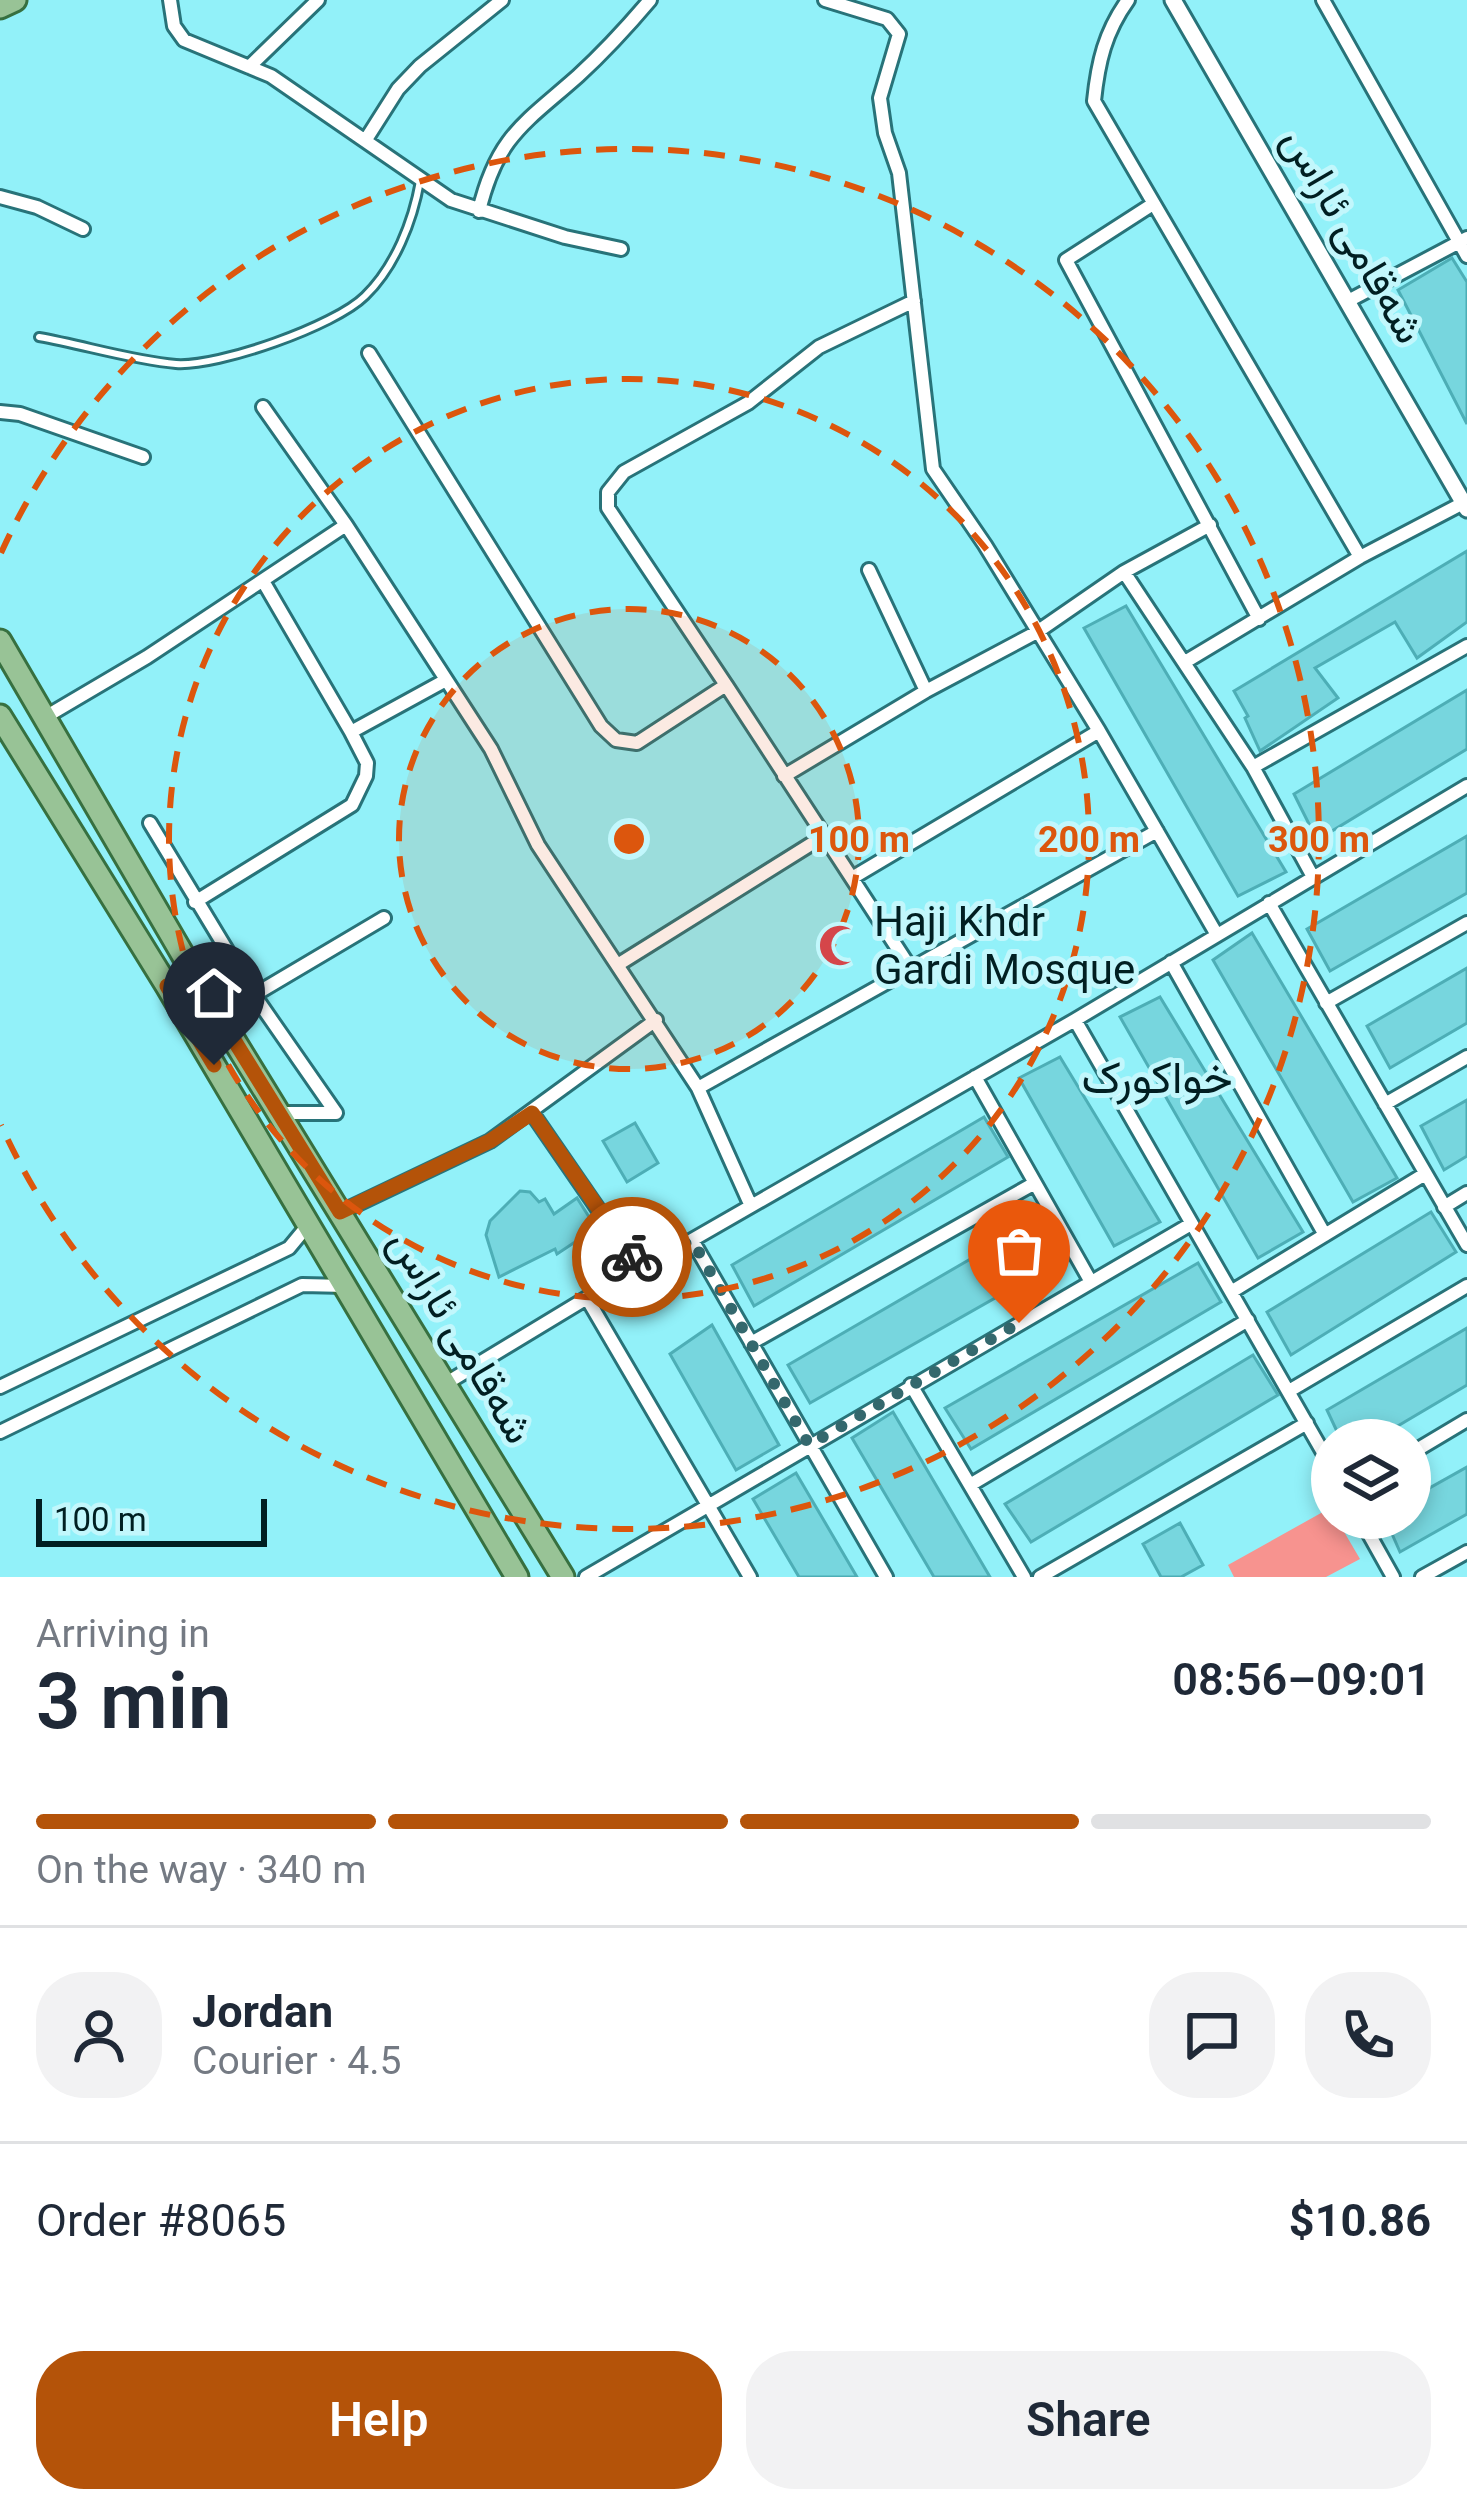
<!DOCTYPE html>
<meta charset="utf-8">
<style>
body{margin:0;font-family:Roboto,Vazirmatn,sans-serif;background:#f2f2f3;color:#1f2937;height:100vh;display:flex;flex-direction:column;font-size:45px;white-space:nowrap}
*{box-sizing:border-box;margin:0}
p{font-size:39px;color:#747a83}
.icon{flex:none;width:66px;height:66px;fill:none;stroke:currentColor;stroke-width:2;stroke-linecap:round;stroke-linejoin:round}
.map{position:relative;height:1577px;overflow:hidden}
.drawer{display:flex;flex-direction:column;background:#fff;flex:1}
.drawer>*{flex:none}
.buttons{position:absolute;left:1311px;top:1419px;display:grid;gap:24px}
.buttons a{display:grid;place-items:center;width:120px;height:120px;border-radius:50%;background:#fff;box-shadow:0 6px 18px #0003;font-size:60px}
.scale{position:absolute;left:36px;bottom:30px;width:231px;box-sizing:border-box;padding-left:12px;border:6px solid #011f22;border-top:0;font-size:33px;line-height:42px;white-space:nowrap;color:#011f22;-webkit-text-stroke:9px #c2f7fc;paint-order:stroke}
.pin{position:absolute;display:grid;place-items:center;width:102px;height:102px;color:#fff;margin:-123px -51px;border-radius:50% 50% 50% 0;rotate:-45deg;box-shadow:0 0 12px #0007}
.pin .icon{rotate:45deg}
.courier{position:absolute;display:grid;place-items:center;width:120px;height:120px;margin:-60px;border:9px solid #b45309;border-radius:50%;background:#fff;color:#222;box-shadow:0 3px 15px #0007}
.headline em{font-style:normal;font-weight:600}
.headline div{display:flex;flex-direction:column-reverse}
.headline{display:flex;align-items:center;justify-content:space-between;height:204px;padding:0 36px}
h1{font-size:78px;font-weight:600;line-height:90px}
.bar{display:grid;grid-template-columns:repeat(4,1fr);gap:18px 12px;align-content:center;height:144px;padding:0 36px}
.bar i{height:15px;border-radius:9px;background:#e0e1e3}
.bar .on{background:#b45309}
.bar p{grid-column:span 4}
.line{display:flex;align-items:center;gap:30px;padding:0 36px;border-top:3px solid #e0e1e3}
.line div{flex:1}
.round{display:grid;place-items:center;flex:none;width:126px;height:126px;border-radius:48px;background:#f2f2f3}
.primary-button{display:flex;gap:24px;margin-top:auto;padding:24px 36px}
.primary-button a{flex:1;height:138px;border-radius:48px;background:#b45309;color:#fff;font-size:48px;font-weight:600;line-height:138px;text-align:center}
.primary-button a+a{background:#f2f2f3;color:#1f2937}
.map>svg:first-child{display:block}
.green{fill:#f7938f}
.building{fill:#77d6de;stroke:#4daeb6;stroke-width:3}
.lines{fill:none;stroke-linecap:round;stroke-linejoin:round}
.service-casing{stroke:#287379;stroke-width:12}
.minor-casing{stroke:#287379;stroke-width:18}
.tertiary-casing{stroke:#287379;stroke-width:21}
.primary-casing{stroke:#377040;stroke-width:27}
.service{stroke:#fff;stroke-width:6}
.minor{stroke:#fff;stroke-width:12}
.tertiary{stroke:#fff;stroke-width:15}
.primary{stroke:#98c396;stroke-width:21}
.done{stroke:#34686d;stroke-width:12;stroke-dasharray:0 21.6}
.route{stroke:#b45309;stroke-width:15}
.ring{fill:none;stroke:#dc560d;stroke-width:6;stroke-dasharray:21 15}
.labels{text-anchor:middle;stroke-width:10;stroke-linejoin:round;paint-order:stroke}
.street-label{font-size:42px;fill:#011f22;stroke:#c2f7fc}
.poi-label{font-size:42px;fill:#011f22;stroke:#c2f7fc;text-anchor:start}
.neighbourhood-label{font-size:45px;fill:#011f22;stroke:#c2f7fc}
.centre{fill:#dc560d;stroke:#c2f7fc;stroke-width:6}
.ring-label{font-size:36px;text-anchor:middle;font-weight:bold;fill:#dc560d;stroke:#c2f7fc;stroke-width:10;stroke-linejoin:round;paint-order:stroke}
</style>
<div class="map">
<svg width="1467" height="1577" viewBox="0 0 1467 1577">
<rect width="100%" height="100%" fill="#92f1f9"/>
<path class="green" d="M1330,1508L1332,1518H1336L1360,1559L1326,1577H1234L1228,1565Z"/>
<path class="building" d="M1452,258L1467,282V424L1398,290Z
M1467,551V622L1417,658L1395,622L1315,668L1338,698L1260,751L1245,718L1248,716L1234,691Z
M1126,606L1286,872L1238,896L1084,628Z
M1467,690V749L1317,840L1294,794Z
M1467,836V893L1330,971L1307,929Z
M1252,933L1397,1178L1353,1202L1213,960Z
M1467,968V1023L1390,1068L1367,1026Z
M1160,997L1303,1232L1258,1258L1120,1017Z
M1060,1057L1160,1222L1114,1246L1019,1078Z
M1467,1100V1156L1444,1170L1421,1126Z
M984,1117L1008,1157L754,1306L732,1265Z
M635,1123L658,1163L627,1182L603,1141Z
M520,1191L530,1192L539,1202L545,1199L554,1214L577,1198L596,1228L557,1254L555,1249L499,1277L486,1235L490,1221Z
M1431,1212L1456,1252L1291,1355L1267,1312Z
M1041,1218L1064,1259L810,1403L788,1365Z
M1198,1263L1221,1302L971,1449L945,1408Z
M712,1325L779,1445L736,1470L670,1354Z
M1467,1328V1385L1374,1440H1341L1327,1410Z
M1253,1355L1278,1395L1031,1542L1005,1504Z
M893,1412L990,1577H934L852,1438Z
M1467,1467V1514L1400,1552L1385,1518H1410V1499Z
M796,1473L857,1577H799L753,1499Z
M1180,1523L1203,1565L1181,1577H1161L1143,1544Z"/>
<g class="lines">
<defs>
<path id="service" d="M39,337C84,345 131,360 176,364C218,367 335,326 365,296C395,267 413,221 420,181"/>
<path id="minor" d="M170,0L174,26L184,40L271,76L451,200L565,237L621,249
M825,0L887,19L899,34L880,98L885,133L899,173L933,469L985,545L1099,731L1217,935
M1128,0C1105,32 1098,62 1094,101L1360,557
M1323,0L1467,256
M249,67L318,0
M365,141L398,89L420,66L502,0
M0,197L37,207L83,229
M1153,204L1066,260L1259,619
M479,211C497,136 525,123 578,76C603,53 628,26 650,0
M1348,301L1467,238
M369,353L601,726L616,740L637,743L726,685L911,969
M263,407L346,525
M0,412L20,414L143,457
M869,570L926,691
M1124,572L1253,767L1313,877
M1185,662L1360,557L1467,501
M726,685L608,508V492L624,472L748,403L819,347L914,301
M47,716L147,657L346,525L491,749L538,845L698,1088L751,1206
M351,732L446,680
M1253,767L1467,646
M784,776L926,691L1037,632L1124,572L1210,525
M150,823L254,995L336,1113
M852,878L1099,731
M195,902L352,805L366,776L367,763L351,732L263,581
M1269,903L1467,1245
M1171,962L1325,1235
M619,964L824,836
M254,995L384,918
M1326,1003L1467,923
M1075,1020L1332,1468
M975,1077L1091,1282
M698,1088L1157,831
M1385,1104L1467,1057
M281,1113H336
M532,1113L638,1267
M1444,1207L1467,1193
M341,1212L490,1141L656,1020
M692,1240L886,1577
M1231,1292L1425,1174
M588,1300L750,1577
M751,1343L1035,1183
M445,1384L638,1267L692,1240L1075,1020L1467,786
M911,1385L1024,1577
M0,1387L289,1248L308,1225
M1289,1391L1467,1286
M0,1432L302,1285L346,1286
M1410,1454L1467,1420
M970,1485L1248,1320
M1360,1518L1393,1577
M586,1577L1191,1224
M1040,1577L1307,1423
M1422,1577L1467,1552"/>
<path id="tertiary" d="M1173,0L1467,509"/>
<path id="primary" d="M0,7L15,0
M0,641L208,998L563,1577
M0,716L167,986L517,1577"/>
</defs>
<use href="#service" class="service-casing"/>
<use href="#minor" class="minor-casing"/>
<use href="#tertiary" class="tertiary-casing"/>
<use href="#primary" class="primary-casing"/>
<use href="#service" class="service"/>
<use href="#minor" class="minor"/>
<use href="#tertiary" class="tertiary"/>
<use href="#primary" class="primary"/>
</g>
<g class="lines">
<path class="done" d="M632,1257L638,1267L692,1240L809,1445L1019,1323"/>
<path class="route" d="M214,1065L167,986L181,982L208,998L340,1212L490,1141L532,1113L632,1257"/>
</g>
<circle cx="629" cy="839" r="230" fill="#dc560d" fill-opacity=".12"/>
<g class="ring">
<circle cx="629" cy="839" r="230"/>
<circle cx="629" cy="839" r="460"/>
<path d="M1 553A690 690 0 1 1 1 1125"/>
</g>
<defs>
<symbol id="mosque-bare" viewBox="-9 -9 18 18"><path d="M3.5-4.9A6 6 0 1 0 3.5 4.9A5 5 0 1 1 3.5-4.9Z" fill="#d5464a" stroke="#c2f7fc" stroke-width="2.5" paint-order="stroke"/></symbol>
</defs>
<g fill-rule="evenodd">
<use href="#mosque-bare" x="810" y="916" width="59" height="59"/>
</g>
<g class="labels">
<g class="street-label">
<text transform="translate(1354 235) rotate(60)" y="15">شەقامی ئاراس</text>
<text transform="translate(462 1336) rotate(59)" y="15">شەقامی ئاراس</text>
</g>
<g class="poi-label">
<text x="874" y="936">Haji Khdr<tspan x="874" dy="48">Gardi Mosque</tspan></text>
</g>
<g class="neighbourhood-label">
<text x="1157" y="1093">خواکورک</text>
</g>
</g>
<circle cx="629" cy="839" r="18" class="centre"/>
<g class="ring-label">
<text x="859" y="852">100 m</text>
<text x="1089" y="852">200 m</text>
<text x="1319" y="852">300 m</text>
</g>
</svg>
<div class="buttons">
<a><svg class="icon" aria-label="layers" viewBox="0 0 24 24"><path d="M12 4l9 5-9 5-9-5zM3 14l9 5 9-5"/></svg></a>
</div>
<div class="scale">100 m</div>
<div class="pin" style="left:1019px;top:1323px;background:#ea580c"><svg class="icon" aria-label="bag" viewBox="0 0 24 24"><path d="M5 8h14l-1 12H6zM9 8a3 3 0 0 1 6 0"/></svg></div>
<div class="pin" style="left:214px;top:1065px;background:#1f2937"><svg class="icon" aria-label="home" viewBox="0 0 24 24"><path d="M3 11l9-7 9 7M6 9v11h12V9"/></svg></div>
<div class="courier" style="left:632px;top:1257px"><svg class="icon" aria-label="bike" viewBox="0 0 24 24"><circle cx="6" cy="16" r="4"/><circle cx="18" cy="16" r="4"/><path d="M6 16l4-8h5l3 8M10 8l3 8H6M13 5h3"/></svg></div>
</div>
<section class="drawer">
<div class="headline"><div><h1>3 min</h1><p>Arriving in</p></div><em>08:56–09:01</em></div>
<div class="bar"><i class="on"></i><i class="on"></i><i class="on"></i><i></i><p>On the way · 340 m</p></div>
<div class="line" style="height:216px"><a class="round"><svg class="icon" aria-label="person" viewBox="0 0 24 24"><circle cx="12" cy="8" r="4"/><path d="M4 21q1-7 8-7t8 7"/></svg></a><div><b>Jordan</b><p>Courier · 4.5</p></div><a class="round"><svg class="icon" aria-label="chat" viewBox="0 0 24 24"><path d="M4 5h16v11H9l-5 4z"/></svg></a><a class="round"><svg class="icon" aria-label="phone" viewBox="0 0 24 24"><path d="M5 4h4l2 5-3 2q2 4 5 5l2-3 5 2v4C11 20 4 13 5 4z"/></svg></a></div>
<div class="line" style="height:156px"><div>Order #8065</div><b>$10.86</b></div>
<div class="primary-button"><a>Help</a><a>Share</a></div>
</section>
